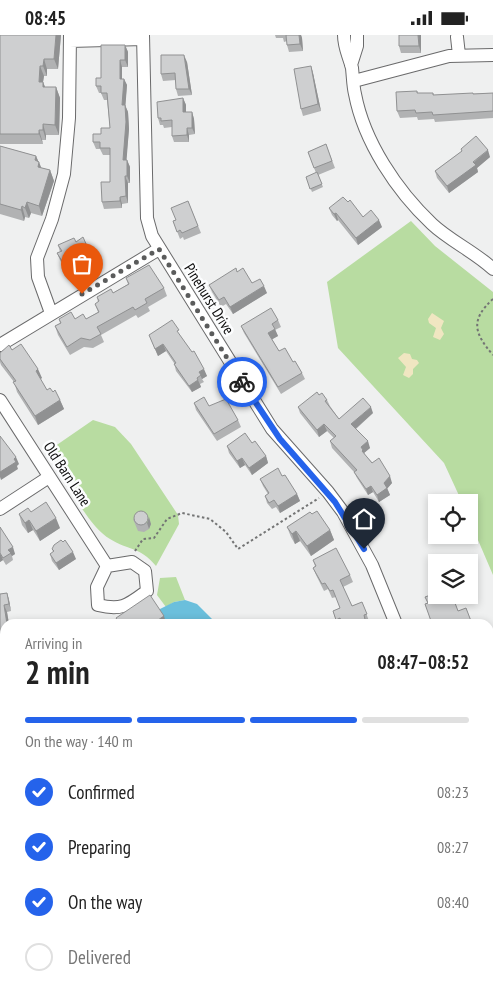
<!DOCTYPE html>
<meta charset="utf-8">
<style>
body{margin:0;font-family:"PT Sans Narrow",sans-serif;background:#f6f6f6;color:#222;height:100vh;display:flex;flex-direction:column;font-size:19px;white-space:nowrap}
*{box-sizing:border-box;margin:0}
p{font-size:16px;color:#767676}
.icon{flex:none;width:28px;height:28px;fill:none;stroke:currentColor;stroke-width:2;stroke-linecap:round;stroke-linejoin:round}
.map{position:relative;flex:1;overflow:hidden}
.panel{position:absolute;left:0px;top:584px;width:494px;height:376px;display:flex;flex-direction:column;background:#fff;border-radius:15px 15px 0 0;box-shadow:0 2px 8px #0003}
.panel>*{flex:none}
.tools{position:absolute;left:428px;top:459px;display:grid;gap:10px}
.tools a{display:grid;place-items:center;width:50px;height:50px;border-radius:0px;background:#fff;box-shadow:0 2px 8px #0003;font-size:25px}
.pin{position:absolute;display:grid;place-items:center;width:42px;height:42px;color:#fff;margin:-51px -21px;border-radius:50% 50% 50% 0;rotate:-45deg;box-shadow:0 0 5px #0007}
.pin .icon{rotate:45deg}
.courier{position:absolute;display:grid;place-items:center;width:50px;height:50px;margin:-25px;border:4px solid #2563eb;border-radius:50%;background:#fff;color:#222;box-shadow:0 1px 6px #0007}
.head em{font-style:normal;font-weight:600}
.head div{display:flex;flex-direction:column-reverse}
.head{display:flex;align-items:center;justify-content:space-between;height:85px;padding:0 25px}
h1{font-size:32px;font-weight:600;line-height:38px}
.bar{display:grid;grid-template-columns:repeat(4,1fr);gap:8px 5px;align-content:center;height:60px;padding:0 25px}
.bar i{height:6px;border-radius:4px;background:#e0e0e0}
.bar .current{background:#2563eb}
.bar p{grid-column:span 4}
ol{padding:0 25px;list-style:none}
li{display:flex;align-items:center;gap:15px;height:55px}
li p{margin-inline-start:auto}
li .icon{padding:5px;border-radius:50%;background:#2563eb;color:#fff;stroke-width:4}
li:last-child{color:#767676}
li i{width:28px;height:28px;border:2px solid #e0e0e0;border-radius:50%}
.status{display:flex;justify-content:space-between;align-items:center;height:35px;padding:0 25px;background:#fff;direction:ltr}
.status svg{height:14px;fill:currentColor}
.map>svg:first-child{display:block}
.green{fill:#b8dca1}
.sand{fill:#f0e6c1}
.water{fill:#6bbfdc}
.lines{fill:none;stroke-linecap:round;stroke-linejoin:round}
.stream{stroke:#6bbfdc;stroke-width:3}
.minor-casing{stroke:#6a6a6b;stroke-width:14}
.path{stroke:#737474;stroke-width:2;stroke-dasharray:2.5 2.5;stroke-linecap:butt}
.minor{stroke:#fff;stroke-width:12}
.wall{fill:#b1b2b3}
.shaded-wall{fill:#909192}
.building{fill:#cecfd0;stroke:#909192}
.done{stroke:#5b5c5c;stroke-width:5;stroke-dasharray:0 9}
.route{stroke:#2563eb;stroke-width:6}
.labels{text-anchor:middle;stroke-width:5;stroke-linejoin:round;paint-order:stroke}
.street-label{font-size:15px;fill:#0c0c0c;stroke:#fcfdfe}
</style>
<div class="status"><b>08:45</b><svg viewBox="0 0 49 12"><path d="M0 12V9h3v3zM5 12V6h3v6zM10 12V3h3v9zM15 12V0h3v12zM26 1h20v11H26zM47 4h2v5h-2z"/></svg></div>
<div class="map">
<svg width="493" height="959" viewBox="0 0 493 959">
<rect width="100%" height="100%" fill="#eff0f0"/>
<path class="green" d="M411,186L435,211L493,257V540L469,484V468L462,467L444,428L338,313L327,247Z
M93,385L115,392L131,409L178,480L179,489L156,531C139,511 129,516 110,504C87,491 62,439 48,416Z
M176,542L185,565L174,567L166,572L157,560L160,543Z"/>
<path class="sand" d="M432,278L444,286L441,293L444,299L440,305L433,302L436,293L429,288L428,284Z
M404,318L410,319L412,324L417,325L419,328L413,334V339L409,343L403,340L406,332L398,323Z"/>
<path class="water" d="M185,565L197,569L217,589H165L158,575L174,567Z"/>
<g class="lines">
<path class="stream" d="M489,918L492,925L493,942"/>
<defs>
<path id="minor" d="M143,0L147,183L152,201L272,394L328,457L343,477L372,530L396,589
M344,0C344,13 349,21 352,33C353,42 353,51 355,59C364,107 397,156 432,189C450,206 475,217 493,234
M457,2L459,20
M70,6L143,4
M351,30L357,11V0
M354,46L449,21L493,20
M51,278L38,242L37,223L52,184L64,139L69,83L70,0
M0,310L159,214
M0,365L107,531L132,527L145,536L147,556C128,570 122,576 98,570L97,552L107,531
M0,474L49,442
M0,751L5,754
M0,921L5,918
M352,955L355,959
M319,959L324,955"/>
</defs>
<use href="#minor" class="minor-casing"/>
<path class="path" d="M493,264C470,285 474,298 493,320
M135,516L143,504L154,503L167,484L182,478L210,484L226,497L238,514L319,463"/>
<use href="#minor" class="minor"/>
</g>
<path class="wall" d="M0,0H61L58,34H47V41H44L43,47L45,52H56L60,63L59,100H46V105H42L43,109H0Z
M275,0H301L302,3L303,16L289,17L287,10V6L284,7L283,3H276Z
M399,0H421V18H401L399,11Z
M125,10L128,17V32H122V44H124L127,50L125,70L128,77L129,94L126,125H127L130,132V148H128V168L122,169V173L104,174L102,167L110,147V120H103L100,114H96L93,107L101,99L110,93L107,65H104L101,58H99L96,51L101,43Z
M187,27L192,60L178,61L176,54V45L163,46L161,39Z
M311,31L313,38L321,76L303,81L301,74Z
M417,56L418,58H433L434,60L493,58V83L435,87L434,84L418,85L417,82L400,83L397,76Z
M183,63L186,70V77H192L194,84L195,99L189,100V107H174L172,101V92L164,93L163,90H160L158,83Z
M326,109L335,133L318,140L323,152L312,157L306,142L316,138L308,117Z
M0,111L36,121L41,133L50,135L54,146L42,181L31,178L29,183L25,182L24,186L0,179Z
M461,114L490,122L477,133L478,137L449,158L437,143L435,136L462,116Z
M188,166L201,198L184,205L183,202L180,204L173,186L176,185Z
M348,167L363,182L382,192L358,210L338,185L337,186L332,180L329,173Z
M76,207L90,218L92,225L85,229L86,233L70,243L60,225L57,218L60,217L58,210Z
M237,237L267,258L233,279L226,269L221,272L212,257L209,250Z
M126,243L164,253L167,261L148,272L150,276L138,283L136,280L101,300L104,307L93,313L84,312L70,320L58,300L55,291L60,288L59,284H86L98,277L95,269L98,267L97,262L113,258L128,249Z
M278,285L281,292L275,295L278,301L272,304L279,316L293,327L302,338L305,344L281,359L244,298L241,291Z
M149,300L181,302L207,341L202,344L204,347L200,349L201,352L192,357L176,336L174,328L166,316L158,321Z
M12,315L42,343L40,344L47,355L53,357L60,365L64,374L38,390L17,357L14,347L1,330L0,327V318Z
M319,360L327,365L330,371L339,384L373,378L356,394L370,413L364,418L365,420L392,448L387,453L390,460L379,467L373,457L368,460L357,443L354,437L332,413L330,406L334,403L327,396L319,402L300,378L298,372Z
M194,368L209,371L238,385L241,392L217,406L196,375Z
M252,408L266,421L268,428L252,440L245,430L240,433L229,418L227,411Z
M282,441L297,459L300,466L280,478L276,472L272,474L267,468L265,461L268,459L263,451L260,444Z
M19,479L60,493L40,506L33,495L28,498L22,490Z
M312,479L330,495L334,505L311,521L300,506L295,509L291,502L287,492Z
M133,484L151,489L149,494L144,497L138,496Z
M0,492L15,519L12,521L13,525L6,530L3,525L0,527Z
M52,514L76,524L59,535L52,526L50,519L53,517Z
M313,525L350,540L353,547L343,552L352,571L362,567L369,586L367,587V589H337L333,576L340,573L336,562L332,563L328,554L324,556L316,540L313,533L315,531Z
M7,558L9,565L11,576L7,577L9,589H5V722L0,721V559Z
M425,569L458,576L466,573L472,589H432Z
M5,781V821L1,816L0,813V808L2,807L0,804V783Z
M5,855V895L3,896L0,890V858Z
M5,955H18L19,959H0Z
M117,955H144L146,959H119Z
M161,955H183L182,959H172L161,956Z
M413,955H464L466,958L464,959H421L420,957L418,959H416Z"/>
<path class="shaded-wall" d="M56,0H61L58,34L54,24Z
M299,0H301L302,3L303,16L300,9Z
M418,0H421V18L419,11Z
M125,10L128,17V32L125,25Z
M184,20L187,27L192,60L189,54Z
M44,24L47,34V41L43,31Z
M120,25L122,32V51L120,44Z
M40,31L44,41L43,47L47,57L39,47Z
M311,31L313,38L321,76L318,69Z
M124,44L127,50L125,77L122,70Z
M56,52L60,63L59,100L55,90Z
M183,63L186,70V84L183,77Z
M125,70L128,77L129,94L126,132L123,125Z
M192,77L194,84L195,99L192,93Z
M43,89L46,100V105L43,95Z
M187,93L189,100V107L187,100Z
M39,95L42,105L43,109L39,99Z
M488,115L490,122L477,133L478,137L449,158L447,151Z
M36,121L39,128V127L43,137L41,142L35,125Z
M127,125L130,132V148L127,141Z
M50,135L54,146L42,181L39,171Z
M125,141L128,148V168L126,161Z
M120,162L122,169V173L120,166Z
M27,167L31,178L29,183L25,173Z
M22,171L25,182L24,186L21,175Z
M336,178L338,185L337,186L334,179Z
M379,185L382,192L358,210L356,203Z
M90,218L92,225L85,229L86,233L70,243L68,236L82,223Z
M264,251L267,258L233,279L230,272Z
M275,294L278,301L271,305L268,298Z
M163,309L166,316L158,321L155,314Z
M38,334L42,343L39,345L36,336Z
M204,334L207,341L202,344L199,337Z
M198,345L201,352L192,357L189,351Z
M60,365L64,374L38,390L35,381Z
M371,372L373,378L354,395L351,389Z
M324,389L327,396L319,402L317,395Z
M368,406L370,413L364,418L366,422L364,423L361,412Z
M266,421L268,428L252,440L249,433Z
M16,422L19,429L17,431L18,434L1,445L0,442V437Z
M242,423L245,430L240,433L237,426Z
M390,441L392,448L387,454V453L390,460L379,467L377,460L384,448Z
M371,451L373,457L368,460L366,454Z
M297,459L300,466L280,478L278,471Z
M149,482L151,489L149,494L147,488Z
M56,483L60,493L40,506L36,496Z
M29,485L33,495L28,498L25,488Z
M330,495L334,505L311,521L307,511Z
M296,496L300,506L295,509L292,499Z
M13,512L15,519L12,521L8,515Z
M73,517L76,524L59,535L56,528Z
M0,518L3,525L0,527Z
M7,558L9,565L11,576L9,569Z
M4,570L7,577L9,589H7Z
M164,581L166,588L165,589H152Z
M178,955H183L182,959H180Z
M210,955H220L216,959H209L208,957Z
M415,955H419L420,957L417,959Z"/>
<path class="building" d="M0,0H56L54,24H44L43,31H40L39,47H43V52H56L55,90L43,89V95H39V99H0Z
M286,0H299L300,9L287,10Z
M399,0H418L419,11H399Z
M101,10H125V25H120V44H124L122,70H125L126,87L123,125H127V141H125L126,161L120,162V166L102,167L101,147H110V113H100V107H93V99H101V93H110L107,58H101V51H96V43H101Z
M161,20H184L189,54H176L175,38L161,39Z
M311,31L318,69L301,74L294,34Z
M417,56V58H433V60L473,58V59L493,58V76L433,80L432,77L416,78L415,75L397,76L396,57Z
M183,63V77H192V93H187V100L172,101V85L161,86V83H158L157,67Z
M476,101L488,115L473,127L476,130L447,151L435,136L462,116L461,114Z
M326,109L332,126L314,133L308,117Z
M0,111L36,121L35,125L39,127L38,132L50,135L39,171L27,167L25,173L22,171L21,175L0,169Z
M317,137L322,149L310,154L306,142Z
M343,162L348,167L350,165L363,182L371,175L379,185L356,203L336,178L334,179L329,173Z
M188,166L198,191L182,198L180,195L177,197L173,186L176,185L171,173Z
M83,202L90,218L82,223L84,226L68,236L57,218L62,216L58,210L74,203L76,207Z
M149,230L164,253L145,264L147,268L135,275L133,272L97,292L101,299L90,305L81,303L67,312L55,291L61,288L59,284L71,277L75,284L83,279L86,284L99,277L95,269L99,266L97,262L111,254L113,258L129,249L126,243Z
M236,233L237,237L243,233L252,248L260,244L264,251L230,272L224,262L219,265L209,250Z
M271,273L278,285L272,289L275,294L268,298L279,316L285,313L293,327L295,326L302,338L278,352L241,291Z
M172,285L179,295L177,296L192,317L194,316L204,334L199,337L201,340L197,343L198,345L189,351L174,329L176,328L163,309L155,314L149,300Z
M21,309L38,334L36,336L47,355L50,353L53,357L55,355L60,365L35,381L13,347L16,346L0,324V318L9,310L12,315Z
M317,357L319,360L322,358L327,365L325,366L339,384L363,363L371,372L351,389L368,406L361,412L363,415L362,416L372,428L379,423L390,441L384,448L387,453L377,460L371,451L366,454L354,437L357,435L330,406L336,401L324,389L317,395L298,372Z
M204,362L209,371L226,364L238,385L214,399L194,368Z
M245,398L252,408L255,406L266,421L249,433L242,423L237,426L227,411Z
M0,401L16,422L14,424L16,427L0,437Z
M278,433L282,441L285,440L297,459L278,471L274,465L269,468L265,461L269,458L260,444Z
M46,467L56,483L36,496L29,485L25,488L19,479L28,473L31,477Z
M134 483a7 7 0 1 1 14 0a7 7 0 1 1-14 0Z
M317,476L330,495L307,511L296,496L292,499L287,492L310,477L312,479Z
M0,492L13,512L8,515L11,518L3,523L0,518Z
M61,505L63,507L65,505L73,517L56,528L50,519L54,516L52,514L54,510Z
M336,513L350,540L340,545L352,571L362,567L367,579L364,580L366,589H345V588L342,589L340,583L336,585L333,576L340,573L333,555L330,556L325,548L322,549L313,533L316,531L313,525Z
M7,558L9,569L4,570L7,589H5V696L4,701H5V716L0,715V559Z
M436,558V560H452L458,576L466,573L471,586L463,589H442L441,586L435,588L434,585L431,586L425,569L428,568L425,562Z
M150,560L164,581L152,589H120L116,583Z
M4,780L5,781V816H4L0,811V808L3,806L0,801V783Z
M5,855V886L1,889L0,888V858Z
M5,934V955H14L7,959H0V937Z
M119,955H143L142,958L143,959H122Z
M186,955H210L208,957L210,959H185L187,957L184,956Z
M420,955H456L449,959H422Z"/>
<g class="lines">
<path class="done" d="M82,259L159,214L242,347"/>
<path class="route" d="M242,347L280,404L335,467L364,514"/>
</g>
<g class="labels">
<g class="street-label">
<text transform="translate(209 264) rotate(58)" y="5">Pinehurst Drive</text>
<text transform="translate(67 439) rotate(57)" y="5">Old Barn Lane</text>
</g>
</g>
</svg>
<div class="tools">
<a><svg class="icon" aria-label="locate" viewBox="0 0 24 24"><circle cx="12" cy="12" r="6"/><path d="M12 2v4M12 18v4M2 12h4M18 12h4"/></svg></a>
<a><svg class="icon" aria-label="layers" viewBox="0 0 24 24"><path d="M12 4l9 5-9 5-9-5zM3 14l9 5 9-5"/></svg></a>
</div>
<div class="pin" style="left:82px;top:259px;background:#ea580c"><svg class="icon" aria-label="bag" viewBox="0 0 24 24"><path d="M5 8h14l-1 12H6zM9 8a3 3 0 0 1 6 0"/></svg></div>
<div class="pin" style="left:364px;top:514px;background:#1f2937"><svg class="icon" aria-label="home" viewBox="0 0 24 24"><path d="M3 11l9-7 9 7M6 9v11h12V9"/></svg></div>
<div class="courier" style="left:242px;top:347px"><svg class="icon" aria-label="bike" viewBox="0 0 24 24"><circle cx="6" cy="16" r="4"/><circle cx="18" cy="16" r="4"/><path d="M6 16l4-8h5l3 8M10 8l3 8H6M13 5h3"/></svg></div>
<section class="panel">
<div class="head"><div><h1>2 min</h1><p>Arriving in</p></div><em>08:47–08:52</em></div>
<div class="bar"><i class="current"></i><i class="current"></i><i class="current"></i><i></i><p>On the way · 140 m</p></div>
<ol>
<li><svg class="icon" aria-label="check" viewBox="0 0 24 24"><path d="M5 12l5 5 9-10"/></svg>Confirmed<p>08:23</p></li>
<li><svg class="icon" aria-label="check" viewBox="0 0 24 24"><path d="M5 12l5 5 9-10"/></svg>Preparing<p>08:27</p></li>
<li><svg class="icon" aria-label="check" viewBox="0 0 24 24"><path d="M5 12l5 5 9-10"/></svg>On the way<p>08:40</p></li>
<li><i></i>Delivered</li>
</ol>
</section>
</div>
